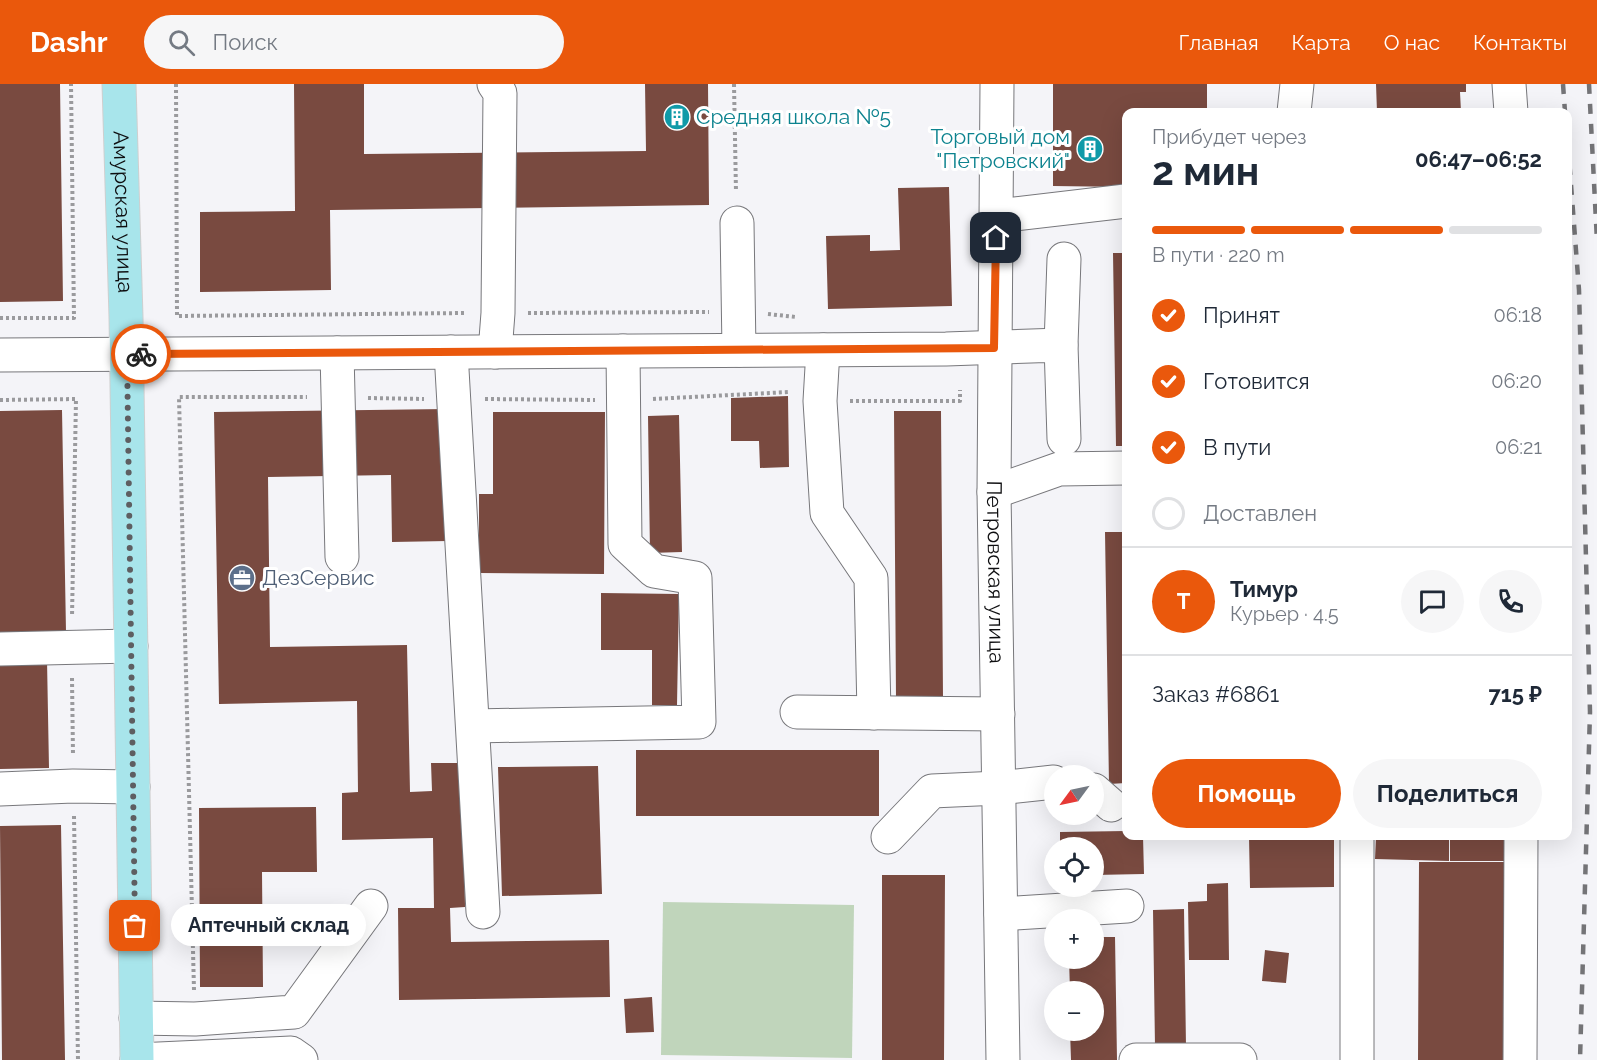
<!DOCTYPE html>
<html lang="ru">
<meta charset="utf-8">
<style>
body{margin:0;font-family:Raleway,sans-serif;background:#f6f6f7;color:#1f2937;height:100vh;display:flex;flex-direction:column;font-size:22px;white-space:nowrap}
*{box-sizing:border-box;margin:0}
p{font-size:20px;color:#747a83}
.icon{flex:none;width:33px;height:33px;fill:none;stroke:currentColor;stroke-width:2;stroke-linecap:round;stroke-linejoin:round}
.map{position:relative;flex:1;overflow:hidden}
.sheet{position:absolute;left:1122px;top:24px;width:450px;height:732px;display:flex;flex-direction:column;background:#fff;border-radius:12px;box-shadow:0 6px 24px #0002}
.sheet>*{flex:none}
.needle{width:39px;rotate:237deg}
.fabs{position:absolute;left:1044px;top:681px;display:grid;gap:12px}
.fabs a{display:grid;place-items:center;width:60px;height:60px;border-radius:50%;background:#fff;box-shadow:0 6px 24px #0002;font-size:30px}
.pin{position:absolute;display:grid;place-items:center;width:51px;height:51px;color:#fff;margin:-26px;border-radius:12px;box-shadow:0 3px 9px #0006}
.courier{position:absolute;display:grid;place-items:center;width:60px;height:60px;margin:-30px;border:4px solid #ea580c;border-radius:50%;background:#fff;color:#222;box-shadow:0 2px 8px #0007}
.bubble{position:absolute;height:42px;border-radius:21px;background:#fff;box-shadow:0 6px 24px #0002;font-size:20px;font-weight:700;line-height:42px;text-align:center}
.headline em{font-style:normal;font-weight:700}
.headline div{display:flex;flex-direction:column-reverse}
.headline{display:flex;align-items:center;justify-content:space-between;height:102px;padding:0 30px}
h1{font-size:39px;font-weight:700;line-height:45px}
.bar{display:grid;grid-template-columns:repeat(4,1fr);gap:9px 6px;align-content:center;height:72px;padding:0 30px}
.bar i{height:8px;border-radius:4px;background:#e0e1e3}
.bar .selected{background:#ea580c}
.bar p{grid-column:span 4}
.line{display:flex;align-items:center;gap:15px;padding:0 30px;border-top:2px solid #e0e1e3}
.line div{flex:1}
.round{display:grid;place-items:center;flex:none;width:63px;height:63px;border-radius:32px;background:#f6f6f7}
ol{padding:0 30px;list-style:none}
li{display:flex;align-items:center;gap:18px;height:66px}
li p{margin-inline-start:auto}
li .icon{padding:6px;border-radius:50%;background:#ea580c;color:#fff;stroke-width:4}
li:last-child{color:#747a83}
li i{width:33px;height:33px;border:3px solid #e0e1e3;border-radius:50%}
.action{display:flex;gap:12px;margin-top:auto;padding:12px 30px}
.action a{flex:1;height:69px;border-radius:36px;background:#ea580c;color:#fff;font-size:24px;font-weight:700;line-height:69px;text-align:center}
.action a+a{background:#f6f6f7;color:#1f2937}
header{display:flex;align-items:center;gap:36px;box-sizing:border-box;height:84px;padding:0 30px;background:#ea580c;color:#fff}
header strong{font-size:28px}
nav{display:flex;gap:33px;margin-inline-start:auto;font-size:21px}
.search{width:420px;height:54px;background:#f6f6f7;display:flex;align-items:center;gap:15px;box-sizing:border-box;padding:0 21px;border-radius:33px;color:#747a83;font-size:22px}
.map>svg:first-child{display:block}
.green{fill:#c0d5bb}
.building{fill:#794a40}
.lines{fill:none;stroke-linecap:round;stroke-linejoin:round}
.minor-casing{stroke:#77777b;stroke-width:35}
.major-casing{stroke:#cfcfcf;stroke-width:35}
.path{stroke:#9a9a9d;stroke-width:4;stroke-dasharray:3 3;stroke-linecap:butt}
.minor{stroke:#fff;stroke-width:33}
.major{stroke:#a8e5eb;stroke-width:33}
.rail{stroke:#747477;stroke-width:4.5;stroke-dasharray:10 10;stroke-linecap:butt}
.done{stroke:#5e5e61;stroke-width:6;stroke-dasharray:0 10.8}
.route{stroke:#ea580c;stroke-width:8}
.labels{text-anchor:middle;stroke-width:6;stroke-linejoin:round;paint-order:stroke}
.culture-label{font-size:21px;fill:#0d838f;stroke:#fff;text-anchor:start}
.street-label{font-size:21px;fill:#0e0e10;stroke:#fff}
.service-label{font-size:21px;fill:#4e5e75;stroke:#fff;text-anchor:start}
</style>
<header>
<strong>Dashr</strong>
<div class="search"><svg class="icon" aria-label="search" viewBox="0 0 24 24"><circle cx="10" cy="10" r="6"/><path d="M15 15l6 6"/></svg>Поиск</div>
<nav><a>Главная</a><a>Карта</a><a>О нас</a><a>Контакты</a></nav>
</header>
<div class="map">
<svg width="1597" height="976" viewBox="0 0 1597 976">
<rect width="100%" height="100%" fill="#f4f4f8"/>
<path class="green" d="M663,818L854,821L852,974L661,971Z"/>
<path class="building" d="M0,0H60L63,217L0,218Z
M294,0H364V70L646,67L645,0H708L709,121L330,126L331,206L200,208V128L295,127Z
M1053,0H1207V28H1126V103L1053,102Z
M1376,0H1466V8H1460L1461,28H1377Z
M949,103L952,222L828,225L826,152L870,151V167L900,166L898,104Z
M1113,169H1126V362H1116Z
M788,312L789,383L760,384L759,357H731V314Z
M446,325L448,457L392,458L391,391L268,393L270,563L407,561L410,708L432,707L431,679H463L465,823L450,824L451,858L609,856L610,913L399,916L398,824H434L433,754L342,756V709L358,708L357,617L219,620L214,328Z
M62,326L66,548L0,549V327Z
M894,327H941L943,613L896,614Z
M493,328H605L604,490L479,489V410H493Z
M679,331L682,468L650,469L648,332Z
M1105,448H1126V699L1109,700Z
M601,509L679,510L677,621H652V566H601Z
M47,576L49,684L0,685V577Z
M636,666H879V732H636Z
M598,682L602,810L502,812L498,683Z
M316,723L317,788H262L263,903H200L199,724Z
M61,741L65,976H2L0,742Z
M1126,747V752H1143L1144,790L1094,791V764H1060V748Z
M1334,752V803L1250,804L1249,753Z
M1376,752H1449V777L1375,775Z
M1450,752H1510V777H1450Z
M1419,778H1508L1507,976H1418Z
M882,791H945L944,976H882Z
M1228,799L1229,876H1189L1188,818L1207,817V800Z
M1184,825L1186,963H1155L1153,826Z
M1094,853H1115L1117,976H1071L1070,946H1094V908H1070L1069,874H1094Z
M1265,866L1289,869L1286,899L1262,897Z
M652,913L654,948L626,949L624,915Z"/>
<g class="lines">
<defs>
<g id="minor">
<path d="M494,0L500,9L498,229L495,268"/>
<path id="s1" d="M997,0L994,408L1003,976"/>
<path d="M1509,0L1511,28"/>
<path d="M1294,28L1297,0"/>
<path d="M997,132L1126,117"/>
<path d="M737,139L739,266"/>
<path d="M1061,261L1064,175"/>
<path d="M823,266L820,317L827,429L871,494L874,629"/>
<path d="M451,268L483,828"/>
<path d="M337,269L342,473"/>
<path d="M0,271L946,265L1061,261L1064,355"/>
<path d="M994,408L1059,385L1126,384"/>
<path d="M0,565L131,562"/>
<path d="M797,628L998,630"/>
<path d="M473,642L699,638L695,494L654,487L625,460L623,267"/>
<path d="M0,705L73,702L133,703"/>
<path d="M1094,706L1111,721"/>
<path d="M888,753L932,707L999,704L1054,698"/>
<path d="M1001,830L1127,822"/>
<path d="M136,934L195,935L294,928L371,822"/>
<path d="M137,976L291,969L301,976"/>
<path d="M1136,976H1240"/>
<path d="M1357,976V752"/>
<path d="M1520,976L1521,752"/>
</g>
<g id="major">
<path id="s2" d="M119,0L126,233L137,976"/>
</g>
</defs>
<use href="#minor" class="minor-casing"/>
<use href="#major" class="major-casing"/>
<path class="path" d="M176,0L177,232L466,229
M734,0L736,108
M528,229L709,228
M768,230L796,233
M0,234H74L71,0
M368,314L424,315
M485,315L595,316
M653,315L789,308
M0,316L76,315L72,533
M850,317H960V306
M72,594L73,671
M74,732L78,976
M194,906L179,313H307"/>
<use href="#minor" class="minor"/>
<use href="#major" class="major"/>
<path class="rail" d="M1563,0L1565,28
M1589,0L1597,157
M1568,61L1579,206L1590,628L1580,976"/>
</g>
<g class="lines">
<path class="done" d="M135,842L127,270H141"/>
<path class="route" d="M141,270L994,264L996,154"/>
</g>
<defs>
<symbol id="building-disc" viewBox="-11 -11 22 22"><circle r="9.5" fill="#0f9aa8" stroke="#fff"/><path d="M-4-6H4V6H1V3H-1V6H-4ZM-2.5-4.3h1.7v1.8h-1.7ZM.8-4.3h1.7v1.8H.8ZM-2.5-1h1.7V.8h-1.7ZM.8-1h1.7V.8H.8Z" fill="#fff"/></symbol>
<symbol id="office-disc" viewBox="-11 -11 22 22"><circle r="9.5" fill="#5c6f8a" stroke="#fff"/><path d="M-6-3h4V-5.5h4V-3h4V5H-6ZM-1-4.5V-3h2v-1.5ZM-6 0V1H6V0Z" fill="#fff"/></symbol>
</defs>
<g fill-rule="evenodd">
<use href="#building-disc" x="662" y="18" width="30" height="30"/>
<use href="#building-disc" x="1075" y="50" width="30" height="30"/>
<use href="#office-disc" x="227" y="479" width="30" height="30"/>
</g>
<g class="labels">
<g class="culture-label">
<text x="696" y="40">Средняя школа №5</text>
<text x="1070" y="60" text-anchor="end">Торговый дом<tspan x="1070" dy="24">"Петровский"</tspan></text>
</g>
<g class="street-label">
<text dy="7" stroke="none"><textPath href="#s2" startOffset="128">Амурская улица</textPath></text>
<text dy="7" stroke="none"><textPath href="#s1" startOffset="488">Петровская улица</textPath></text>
</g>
<g class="service-label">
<text x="262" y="501">ДезСервис</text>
</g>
</g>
</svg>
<div class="fabs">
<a><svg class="needle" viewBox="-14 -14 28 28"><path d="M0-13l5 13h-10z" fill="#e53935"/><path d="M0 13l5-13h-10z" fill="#747a83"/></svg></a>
<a><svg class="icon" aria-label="locate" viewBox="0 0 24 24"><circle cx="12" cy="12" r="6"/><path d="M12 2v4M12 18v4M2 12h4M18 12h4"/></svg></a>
<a>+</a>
<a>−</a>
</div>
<div class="pin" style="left:135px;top:842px;background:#ea580c"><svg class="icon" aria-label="bag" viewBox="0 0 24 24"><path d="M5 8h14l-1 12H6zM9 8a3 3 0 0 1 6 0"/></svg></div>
<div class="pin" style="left:996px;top:154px;background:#1f2937"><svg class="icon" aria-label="home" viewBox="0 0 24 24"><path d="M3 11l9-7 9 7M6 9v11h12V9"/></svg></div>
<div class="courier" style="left:141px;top:270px"><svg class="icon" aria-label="bike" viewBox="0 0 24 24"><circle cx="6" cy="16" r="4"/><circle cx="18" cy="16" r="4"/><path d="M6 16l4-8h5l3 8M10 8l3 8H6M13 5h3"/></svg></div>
<div class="bubble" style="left:171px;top:820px;width:195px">Аптечный склад</div>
<section class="sheet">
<div class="headline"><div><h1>2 мин</h1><p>Прибудет через</p></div><em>06:47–06:52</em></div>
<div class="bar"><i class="selected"></i><i class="selected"></i><i class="selected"></i><i></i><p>В пути · 220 m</p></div>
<ol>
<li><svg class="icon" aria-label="check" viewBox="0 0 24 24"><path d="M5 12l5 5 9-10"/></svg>Принят<p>06:18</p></li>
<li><svg class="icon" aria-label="check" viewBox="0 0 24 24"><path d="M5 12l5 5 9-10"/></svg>Готовится<p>06:20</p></li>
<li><svg class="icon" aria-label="check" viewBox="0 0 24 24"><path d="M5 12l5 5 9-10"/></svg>В пути<p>06:21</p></li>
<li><i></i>Доставлен</li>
</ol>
<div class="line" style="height:108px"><b class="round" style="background:#ea580c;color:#fff">Т</b><div><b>Тимур</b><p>Курьер · 4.5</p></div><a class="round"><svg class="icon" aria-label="chat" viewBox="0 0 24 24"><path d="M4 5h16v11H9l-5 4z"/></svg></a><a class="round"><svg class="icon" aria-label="phone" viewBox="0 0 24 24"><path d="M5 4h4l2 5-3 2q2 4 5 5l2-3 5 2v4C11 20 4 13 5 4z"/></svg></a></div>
<div class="line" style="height:78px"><div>Заказ #6861</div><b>715 ₽</b></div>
<div class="action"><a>Помощь</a><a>Поделиться</a></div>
</section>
</div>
